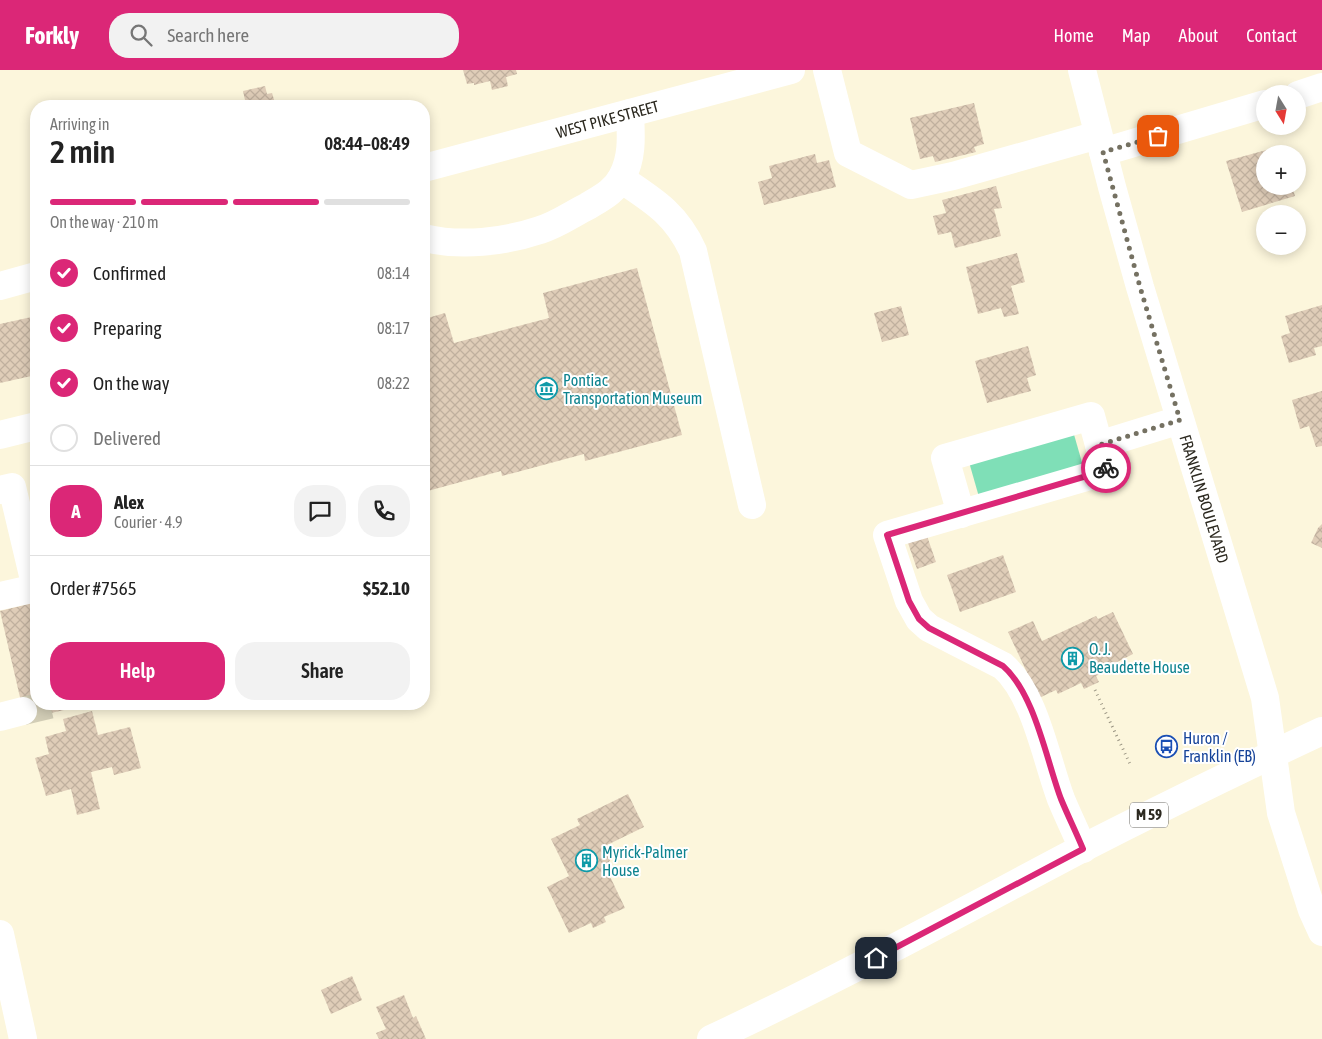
<!DOCTYPE html>
<meta charset="utf-8">
<style>
body{margin:0;font-family:"Asap Condensed",sans-serif;background:#f2f2f2;color:#222;height:100vh;display:flex;flex-direction:column;font-size:19px;white-space:nowrap}
*{box-sizing:border-box;margin:0}
p{font-size:16px;color:#767676}
.icon{flex:none;width:28px;height:28px;fill:none;stroke:currentColor;stroke-width:2;stroke-linecap:round;stroke-linejoin:round}
.map{position:relative;flex:1;overflow:hidden}
.panel{position:absolute;left:30px;top:30px;width:400px;height:610px;display:flex;flex-direction:column;background:#fff;border-radius:20px;box-shadow:0 2px 12px #0003}
.panel>*{flex:none}
.needle{width:32px;rotate:169deg}
.controls{position:absolute;left:1256px;top:15px;display:grid;gap:10px}
.controls a{display:grid;place-items:center;width:50px;height:50px;border-radius:50%;background:#fff;box-shadow:0 2px 12px #0003;font-size:25px}
.pin{position:absolute;display:grid;place-items:center;width:42px;height:42px;color:#fff;margin:-21px;border-radius:10px;box-shadow:0 2px 8px #0006}
.courier{position:absolute;display:grid;place-items:center;width:50px;height:50px;margin:-25px;border:4px solid #db2777;border-radius:50%;background:#fff;color:#222;box-shadow:0 1px 6px #0007}
.head em{font-style:normal;font-weight:600}
.head div{display:flex;flex-direction:column-reverse}
.head{display:flex;align-items:center;justify-content:space-between;height:85px;padding:0 20px}
h1{font-size:32px;font-weight:600;line-height:38px}
.bar{display:grid;grid-template-columns:repeat(4,1fr);gap:8px 5px;align-content:center;height:60px;padding:0 20px}
.bar i{height:6px;border-radius:4px;background:#e0e0e0}
.bar .on{background:#db2777}
.bar p{grid-column:span 4}
.line{display:flex;align-items:center;gap:12px;padding:0 20px;border-top:1px solid #e0e0e0}
.line div{flex:1}
.round{display:grid;place-items:center;flex:none;width:52px;height:52px;border-radius:20px;background:#f2f2f2}
ol{padding:0 20px;list-style:none}
li{display:flex;align-items:center;gap:15px;height:55px}
li p{margin-inline-start:auto}
li .icon{padding:5px;border-radius:50%;background:#db2777;color:#fff;stroke-width:4}
li:last-child{color:#767676}
li i{width:28px;height:28px;border:2px solid #e0e0e0;border-radius:50%}
.cta{display:flex;gap:10px;margin-top:auto;padding:10px 20px}
.cta a{flex:1;height:58px;border-radius:20px;background:#db2777;color:#fff;font-size:20px;font-weight:600;line-height:58px;text-align:center}
.cta a+a{background:#f2f2f2;color:#222}
header{display:flex;align-items:center;gap:30px;box-sizing:border-box;height:70px;padding:0 25px;background:#db2777;color:#fff}
header strong{font-size:24px}
nav{display:flex;gap:28px;margin-inline-start:auto;font-size:18px}
.search{width:350px;height:45px;background:#f2f2f2;display:flex;align-items:center;gap:12px;box-sizing:border-box;padding:0 18px;border-radius:20px;color:#767676;font-size:19px}
.map>svg:first-child{display:block}
.grass{fill:#7fdfb7}
.building{fill:url(#building-cross-hatch)}
.lines{fill:none;stroke-linecap:round;stroke-linejoin:round}
.minor-tunnel{stroke:#d2cdb6;stroke-width:28;stroke-dasharray:28 14;stroke-linecap:butt}
.path{stroke:#9a9583;stroke-width:3;stroke-dasharray:1 4;stroke-linecap:butt}
.minor{stroke:#fff;stroke-width:28}
.highway{stroke:#fff;stroke-width:28}
.done{stroke:#757162;stroke-width:5;stroke-dasharray:0 9}
.route{stroke:#db2777;stroke-width:6}
.labels{text-anchor:middle;stroke-width:4;stroke-linejoin:round;paint-order:stroke}
.shield{fill:#fff;stroke:#6b6963;stroke-width:1}
.shield-label{font-size:15px;font-weight:bold;fill:#2c2920}
.street-label{font-size:16px;fill:#2c2920;stroke:#fff}
.culture-label{font-size:16px;fill:#0d838f;stroke:#fff;text-anchor:start}
.transit-label{font-size:16px;fill:#164399;stroke:#fff;text-anchor:start}
</style>
<header>
<strong>Forkly</strong>
<div class="search"><svg class="icon" aria-label="search" viewBox="0 0 24 24"><circle cx="10" cy="10" r="6"/><path d="M15 15l6 6"/></svg>Search here</div>
<nav><a>Home</a><a>Map</a><a>About</a><a>Contact</a></nav>
</header>
<div class="map">
<svg width="1322" height="969" viewBox="0 0 1322 969">
<defs>
<pattern id="building-cross-hatch" width="8" height="8" patternUnits="userSpaceOnUse" patternTransform="scale(1.25)"><rect width="8" height="8" fill="#dfcdb8"/><path d="M0 0l8 8M0 8l8-8" fill="none" stroke="#c0b09e"/></pattern>
</defs>
<rect width="100%" height="100%" fill="#fcf6dc"/>
<path class="grass" d="M1073,361L1083,396L979,427L969,392Z"/>
<path class="building" d="M463,0H516L517,4L506,7L508,16L492,20L490,11L474,15V13L467,14Z
M265,16L267,24L272,23L276,36H226L225,34L245,30L243,21Z
M974,33L984,74L974,77L976,82L935,92L933,86L920,89L910,48Z
M1281,76L1283,84H1265V116H1292L1295,126L1242,142L1226,91Z
M815,84L817,93L829,90L836,117L764,135L758,112L772,108L769,96Z
M996,116L1002,138L994,139L1001,166L955,178L951,162L938,165L933,146L946,143L942,130Z
M1017,183L1025,212L1011,216L1019,244L1004,247L1001,238L978,244L966,197Z
M637,198L682,365L585,391L584,384L502,406L501,401L424,422V249L445,243L454,273L549,248L543,223Z
M1322,235V276L1314,278L1316,285L1289,293L1281,266L1290,263L1285,246Z
M901,236L909,265L882,272L874,243Z
M36,246V305L0,313V254Z
M1028,276L1036,305L1027,308L1031,321L987,333L975,291Z
M1322,321V376L1316,377L1309,356L1300,359L1292,330Z
M1322,454V478L1311,473L1318,458Z
M927,466L936,492L917,499L908,473Z
M1003,485L1016,522L960,542L947,505Z
M36,532V634H63L64,640L25,649L0,541Z
M1113,542L1133,584L1117,592L1119,595L1096,606L1099,612L1084,619L1081,613L1058,624L1056,620L1039,628L1008,562L1033,551L1042,571L1096,546L1098,549Z
M92,641L98,665L130,657L141,698L114,705L112,697L91,702L100,739L77,745L71,719L46,726L35,688L49,684L45,667L66,661L63,649Z
M628,724L644,757L605,776L611,788L608,794L605,796L625,838L604,847L606,852L593,858L591,853L569,863L547,817L569,806L551,769L580,755L577,749Z
M352,906L362,930L331,944L321,920Z
M404,925L413,948L416,946L426,969H379L376,963L386,959L376,937Z"/>
<g class="lines">
<path class="minor-tunnel" d="M23,641L53,634"/>
<path class="path" d="M1095,620L1130,694"/>
<g class="minor">
<path d="M827,0L848,83L911,115L953,106L1098,65"/>
<path id="s1" d="M1082,0L1112,117L1140,217L1265,628L1281,743L1312,840L1322,862"/>
<path d="M1298,25L1322,17"/>
<path d="M1103,82L1265,34"/>
<path id="s2" d="M424,98L791,0"/>
<path d="M621,109C654,131 676,144 693,181L752,435"/>
<path d="M424,168C461,177 504,172 540,160C557,155 572,144 588,136C601,128 615,121 622,107C633,87 631,65 630,43"/>
<path d="M0,216L36,206"/>
<path d="M0,365L36,356"/>
<path d="M0,420L12,417L36,518"/>
<path d="M961,444L945,388L1091,346L1099,375"/>
<path d="M0,526L36,518"/>
<path d="M0,647L23,641"/>
<path d="M1083,779C1076,762 1068,746 1061,729C1046,689 1035,624 1003,596L929,558L919,549L909,531L887,465L1107,401L1099,375L1180,350"/>
<path d="M0,864L23,969"/>
</g>
<path class="highway" d="M711,969C837,910 958,844 1081,779C1161,738 1241,699 1322,661"/>
</g>
<g class="lines">
<path class="done" d="M1106,398L1099,375L1180,350L1140,217L1103,82L1158,66"/>
<path class="route" d="M876,888L1083,779C1076,762 1068,746 1061,729C1046,689 1035,624 1003,596L929,558L919,549L909,531L887,465L1107,400L1106,398"/>
</g>
<defs>
<symbol id="museum-ring" viewBox="-11 -11 22 22"><circle r="9.5" fill="#fff" stroke="#0f9aa8" stroke-width="1.5"/><path d="M0-6L6-3V-2H-6V-3ZM-5-1h2V3h-2ZM-1-1h2V3h-2ZM3-1h2V3H3ZM-6 4H6V6H-6Z" fill="#0f9aa8"/></symbol>
<symbol id="building-ring" viewBox="-11 -11 22 22"><circle r="9.5" fill="#fff" stroke="#0f9aa8" stroke-width="1.5"/><path d="M-4-6H4V6H1V3H-1V6H-4ZM-2.5-4.3h1.7v1.8h-1.7ZM.8-4.3h1.7v1.8H.8ZM-2.5-1h1.7V.8h-1.7ZM.8-1h1.7V.8H.8Z" fill="#0f9aa8"/></symbol>
<symbol id="bus-ring" viewBox="-11 -11 22 22"><circle r="9.5" fill="#fff" stroke="#1a4fb4" stroke-width="1.5"/><path d="M-5-6H5V4H4V6H2V4H-2V6H-4V4H-5ZM-3.5-4V0h7V-4ZM-3.5 1.2v1.5H-2V1.2ZM2 1.2v1.5H3.5V1.2Z" fill="#1a4fb4"/></symbol>
</defs>
<g fill-rule="evenodd">
<use href="#museum-ring" x="534" y="306" width="25" height="25"/>
<use href="#building-ring" x="1060" y="576" width="25" height="25"/>
<use href="#bus-ring" x="1154" y="664" width="25" height="25"/>
<use href="#building-ring" x="574" y="778" width="25" height="25"/>
</g>
<g class="labels">
<rect class="shield" x="1130" y="732.5" width="38" height="25" rx="4"/>
<g class="shield-label">
<text x="1149" y="750">M 59</text>
</g>
<g class="street-label">
<text dy="6" stroke="none"><textPath href="#s2" startOffset="190">WEST PIKE STREET</textPath></text>
<text dy="6" stroke="none"><textPath href="#s1" startOffset="446">FRANKLIN BOULEVARD</textPath></text>
</g>
<g class="culture-label">
<text x="563" y="316">Pontiac<tspan x="563" dy="18">Transportation Museum</tspan></text>
<text x="1089" y="585">O. J.<tspan x="1089" dy="18">Beaudette House</tspan></text>
<text x="602" y="788">Myrick-Palmer<tspan x="602" dy="18">House</tspan></text>
</g>
<g class="transit-label">
<text x="1183" y="674">Huron /<tspan x="1183" dy="18">Franklin (EB)</tspan></text>
</g>
</g>
</svg>
<div class="controls">
<a><svg class="needle" viewBox="-14 -14 28 28"><path d="M0-13l5 13h-10z" fill="#e53935"/><path d="M0 13l5-13h-10z" fill="#767676"/></svg></a>
<a>+</a>
<a>−</a>
</div>
<div class="pin" style="left:1158px;top:66px;background:#ea580c"><svg class="icon" aria-label="bag" viewBox="0 0 24 24"><path d="M5 8h14l-1 12H6zM9 8a3 3 0 0 1 6 0"/></svg></div>
<div class="pin" style="left:876px;top:888px;background:#1f2937"><svg class="icon" aria-label="home" viewBox="0 0 24 24"><path d="M3 11l9-7 9 7M6 9v11h12V9"/></svg></div>
<div class="courier" style="left:1106px;top:398px"><svg class="icon" aria-label="bike" viewBox="0 0 24 24"><circle cx="6" cy="16" r="4"/><circle cx="18" cy="16" r="4"/><path d="M6 16l4-8h5l3 8M10 8l3 8H6M13 5h3"/></svg></div>
<section class="panel">
<div class="head"><div><h1>2 min</h1><p>Arriving in</p></div><em>08:44–08:49</em></div>
<div class="bar"><i class="on"></i><i class="on"></i><i class="on"></i><i></i><p>On the way · 210 m</p></div>
<ol>
<li><svg class="icon" aria-label="check" viewBox="0 0 24 24"><path d="M5 12l5 5 9-10"/></svg>Confirmed<p>08:14</p></li>
<li><svg class="icon" aria-label="check" viewBox="0 0 24 24"><path d="M5 12l5 5 9-10"/></svg>Preparing<p>08:17</p></li>
<li><svg class="icon" aria-label="check" viewBox="0 0 24 24"><path d="M5 12l5 5 9-10"/></svg>On the way<p>08:22</p></li>
<li><i></i>Delivered</li>
</ol>
<div class="line" style="height:90px"><b class="round" style="background:#db2777;color:#fff">A</b><div><b>Alex</b><p>Courier · 4.9</p></div><a class="round"><svg class="icon" aria-label="chat" viewBox="0 0 24 24"><path d="M4 5h16v11H9l-5 4z"/></svg></a><a class="round"><svg class="icon" aria-label="phone" viewBox="0 0 24 24"><path d="M5 4h4l2 5-3 2q2 4 5 5l2-3 5 2v4C11 20 4 13 5 4z"/></svg></a></div>
<div class="line" style="height:65px"><div>Order #7565</div><b>$52.10</b></div>
<div class="cta"><a>Help</a><a>Share</a></div>
</section>
</div>
